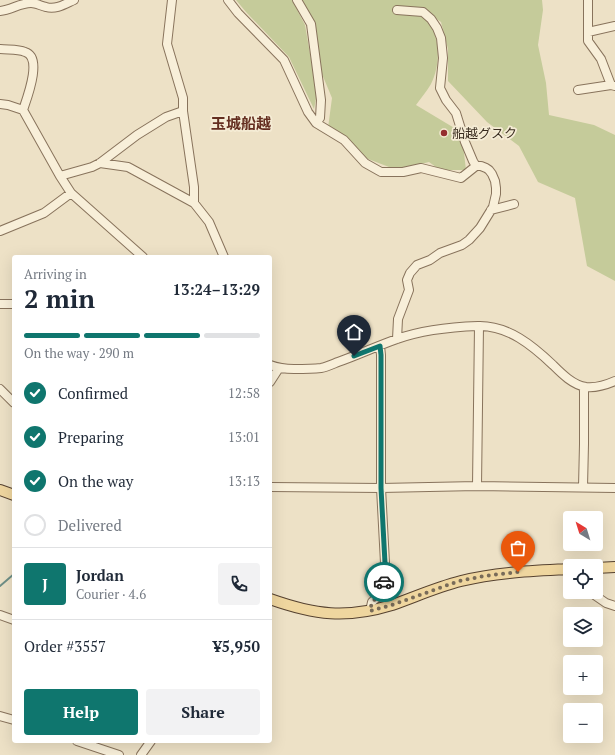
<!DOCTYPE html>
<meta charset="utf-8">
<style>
body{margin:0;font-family:"PT Serif","Noto Sans JP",serif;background:#f2f2f3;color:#1f2937;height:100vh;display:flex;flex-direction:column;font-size:15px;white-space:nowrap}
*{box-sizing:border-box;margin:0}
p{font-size:13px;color:#747a83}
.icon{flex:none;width:22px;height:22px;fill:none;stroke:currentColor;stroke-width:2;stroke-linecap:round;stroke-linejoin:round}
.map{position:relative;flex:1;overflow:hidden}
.sheet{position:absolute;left:12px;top:255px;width:260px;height:488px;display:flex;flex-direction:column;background:#fff;border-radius:4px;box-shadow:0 4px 16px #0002}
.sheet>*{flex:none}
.needle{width:26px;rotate:322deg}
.tools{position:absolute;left:563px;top:511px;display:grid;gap:8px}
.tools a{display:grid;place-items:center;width:40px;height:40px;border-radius:4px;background:#fff;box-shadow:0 4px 16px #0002;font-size:20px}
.pin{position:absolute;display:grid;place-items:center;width:34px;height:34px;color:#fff;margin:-41px -17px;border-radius:50% 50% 50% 0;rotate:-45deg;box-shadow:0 0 4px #0007}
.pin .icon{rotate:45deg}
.courier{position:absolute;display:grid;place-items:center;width:40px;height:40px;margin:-20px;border:3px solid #0f766e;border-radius:50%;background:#fff;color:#222;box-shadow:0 1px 5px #0007}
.head em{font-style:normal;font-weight:700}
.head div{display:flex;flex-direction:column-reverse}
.head{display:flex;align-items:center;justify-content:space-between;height:68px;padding:0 12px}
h1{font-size:26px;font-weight:700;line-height:30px}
.bar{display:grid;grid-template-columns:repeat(4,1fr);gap:6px 4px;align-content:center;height:48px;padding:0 12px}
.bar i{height:5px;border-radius:3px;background:#e0e1e3}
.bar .selected{background:#0f766e}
.bar p{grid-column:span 4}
.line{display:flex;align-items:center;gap:10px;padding:0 12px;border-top:1px solid #e0e1e3}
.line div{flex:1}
.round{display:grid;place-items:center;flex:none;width:42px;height:42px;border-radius:4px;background:#f2f2f3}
ol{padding:0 12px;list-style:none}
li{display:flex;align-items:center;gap:12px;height:44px}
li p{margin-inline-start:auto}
li .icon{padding:4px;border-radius:50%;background:#0f766e;color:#fff;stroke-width:4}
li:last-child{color:#747a83}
li i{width:22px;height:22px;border:2px solid #e0e1e3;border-radius:50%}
.button{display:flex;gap:8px;margin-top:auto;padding:8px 12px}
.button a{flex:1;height:46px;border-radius:4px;background:#0f766e;color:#fff;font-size:16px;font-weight:700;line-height:46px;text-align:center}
.button a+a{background:#f2f2f3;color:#1f2937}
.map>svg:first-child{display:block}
.green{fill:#c5cb9a}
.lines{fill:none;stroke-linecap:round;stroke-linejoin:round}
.stream{stroke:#6e8f87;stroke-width:2}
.minor-casing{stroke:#88735c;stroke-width:10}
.major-casing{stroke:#564230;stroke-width:12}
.minor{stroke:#f8efd9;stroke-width:8}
.major{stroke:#efd69f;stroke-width:10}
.done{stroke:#786b59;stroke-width:4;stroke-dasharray:0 7.2}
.route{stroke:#0f766e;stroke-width:5}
.poi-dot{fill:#952e2f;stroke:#f5ecd5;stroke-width:1.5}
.labels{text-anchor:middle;stroke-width:3.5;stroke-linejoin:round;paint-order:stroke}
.poi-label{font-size:13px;fill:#392c1f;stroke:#f5ecd5;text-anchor:start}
.quarter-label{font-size:15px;font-weight:bold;fill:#642e20;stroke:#f5ecd5}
</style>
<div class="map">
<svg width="615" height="755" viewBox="0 0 615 755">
<rect width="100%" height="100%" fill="#ede1c6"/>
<path class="green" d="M236,0H292L305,25L317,94L314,109L289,57L246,12Z
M298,0H542L543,10L538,45L546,83L549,115L594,125L615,135V281L587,266L575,198L538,182L519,146L487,122L448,81V49L441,22L424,10L423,14C440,32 442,62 431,84C427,91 421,98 416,105L456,129L463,145L466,170H440L429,162L409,167H389L363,157L346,136L328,128L332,98L322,74L315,31Z"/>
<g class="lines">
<path class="stream" d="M0,586L14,574"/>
<defs>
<path id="minor" d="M172,0L167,44L183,98V111L194,187V203
M228,0L238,13L284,60L308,112L316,123L344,140L365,163L381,172H403L421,168L461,178L476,166H481L486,168L489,170L492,174L495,181L496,188V194L493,207L480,228L469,240L462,245L440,253L430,260L417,265L410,273L407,280L409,290L398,319L397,339
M297,0L311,24L321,100L320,118L316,123
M588,0V41L601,59L611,85
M397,10L423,12L431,19L437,28L441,38L443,58L440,88L446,100L456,113L465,142L473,161L476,166
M0,11C11,10 20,3 31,3C36,3 41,6 46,7C56,10 65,4 74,0
M588,32L615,26
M0,49C8,50 18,49 25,52C43,57 27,98 23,110
M578,90L611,85L615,86
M0,104L8,105L23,110L60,176L71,193L143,257
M100,163L128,167L194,203L209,222L224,257
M60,176L92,167L100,163L137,135L166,117L183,111
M491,210L514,204
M0,231L44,213L71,193
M0,304H14
M270,365C278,368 285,369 294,369C303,369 312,369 321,368C327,367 333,364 338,362C358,355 377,346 397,339C422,330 451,327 478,326C508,325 533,346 553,365C562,374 573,385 586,387C596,388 606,385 615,381
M270,382L279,368
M0,389L14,403
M477,486L479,326
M270,487L381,488L477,486L615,488
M583,487L584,444V387
M590,592L606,603L615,606
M370,611L372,602L383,592L385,563L381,488V355L380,346
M0,615L14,620
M0,716L14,720
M77,741L119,755
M141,755L151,741"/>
<path id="major" d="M0,490L14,495
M596,568L615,567
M270,599C315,615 346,619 392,605C415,597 437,587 461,581C497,572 533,571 570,569"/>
</defs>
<use href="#minor" class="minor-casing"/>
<use href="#major" class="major-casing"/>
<use href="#minor" class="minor"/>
<use href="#major" class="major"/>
</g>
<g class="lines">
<path class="done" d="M384,582L383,592L372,602L370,611L392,605L459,581L484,576L518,572"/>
<path class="route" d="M354,356L380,346L381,355V488L385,563L384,582"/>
</g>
<circle class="poi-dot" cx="444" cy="133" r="4"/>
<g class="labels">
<g class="poi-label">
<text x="452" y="138">船越グスク</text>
</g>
<g class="quarter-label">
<text x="241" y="129">玉城船越</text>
</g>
</g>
</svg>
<div class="tools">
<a><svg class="needle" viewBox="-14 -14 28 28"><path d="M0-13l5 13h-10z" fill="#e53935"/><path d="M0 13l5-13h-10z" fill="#747a83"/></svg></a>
<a><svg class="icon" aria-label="locate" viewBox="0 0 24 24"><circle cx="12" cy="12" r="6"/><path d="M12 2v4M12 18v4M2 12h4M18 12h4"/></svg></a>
<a><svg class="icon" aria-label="layers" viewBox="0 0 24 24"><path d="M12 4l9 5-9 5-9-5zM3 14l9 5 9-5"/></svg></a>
<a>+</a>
<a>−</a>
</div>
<div class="pin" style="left:518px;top:572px;background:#ea580c"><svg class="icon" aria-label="bag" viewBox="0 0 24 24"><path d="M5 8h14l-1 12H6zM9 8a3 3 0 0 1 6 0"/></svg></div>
<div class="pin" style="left:354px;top:356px;background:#1f2937"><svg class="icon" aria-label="home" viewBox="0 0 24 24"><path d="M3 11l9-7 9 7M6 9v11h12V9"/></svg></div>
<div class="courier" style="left:384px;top:582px"><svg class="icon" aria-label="car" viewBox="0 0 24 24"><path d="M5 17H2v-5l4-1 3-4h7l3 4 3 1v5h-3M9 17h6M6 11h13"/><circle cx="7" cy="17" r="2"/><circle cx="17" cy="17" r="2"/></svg></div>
<section class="sheet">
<div class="head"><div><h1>2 min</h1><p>Arriving in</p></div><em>13:24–13:29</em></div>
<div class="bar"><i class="selected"></i><i class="selected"></i><i class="selected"></i><i></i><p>On the way · 290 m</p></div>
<ol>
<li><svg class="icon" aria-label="check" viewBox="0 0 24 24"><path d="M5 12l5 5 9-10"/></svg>Confirmed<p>12:58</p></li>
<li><svg class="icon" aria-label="check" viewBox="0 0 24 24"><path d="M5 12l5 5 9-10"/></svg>Preparing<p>13:01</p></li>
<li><svg class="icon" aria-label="check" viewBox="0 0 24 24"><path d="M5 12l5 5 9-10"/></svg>On the way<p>13:13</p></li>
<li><i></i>Delivered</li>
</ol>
<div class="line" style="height:72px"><b class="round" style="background:#0f766e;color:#fff">J</b><div><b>Jordan</b><p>Courier · 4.6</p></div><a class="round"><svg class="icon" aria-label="phone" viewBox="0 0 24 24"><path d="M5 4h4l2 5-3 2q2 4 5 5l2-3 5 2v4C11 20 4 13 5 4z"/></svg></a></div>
<div class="line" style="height:52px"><div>Order #3557</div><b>¥5,950</b></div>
<div class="button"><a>Help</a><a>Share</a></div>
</section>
</div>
